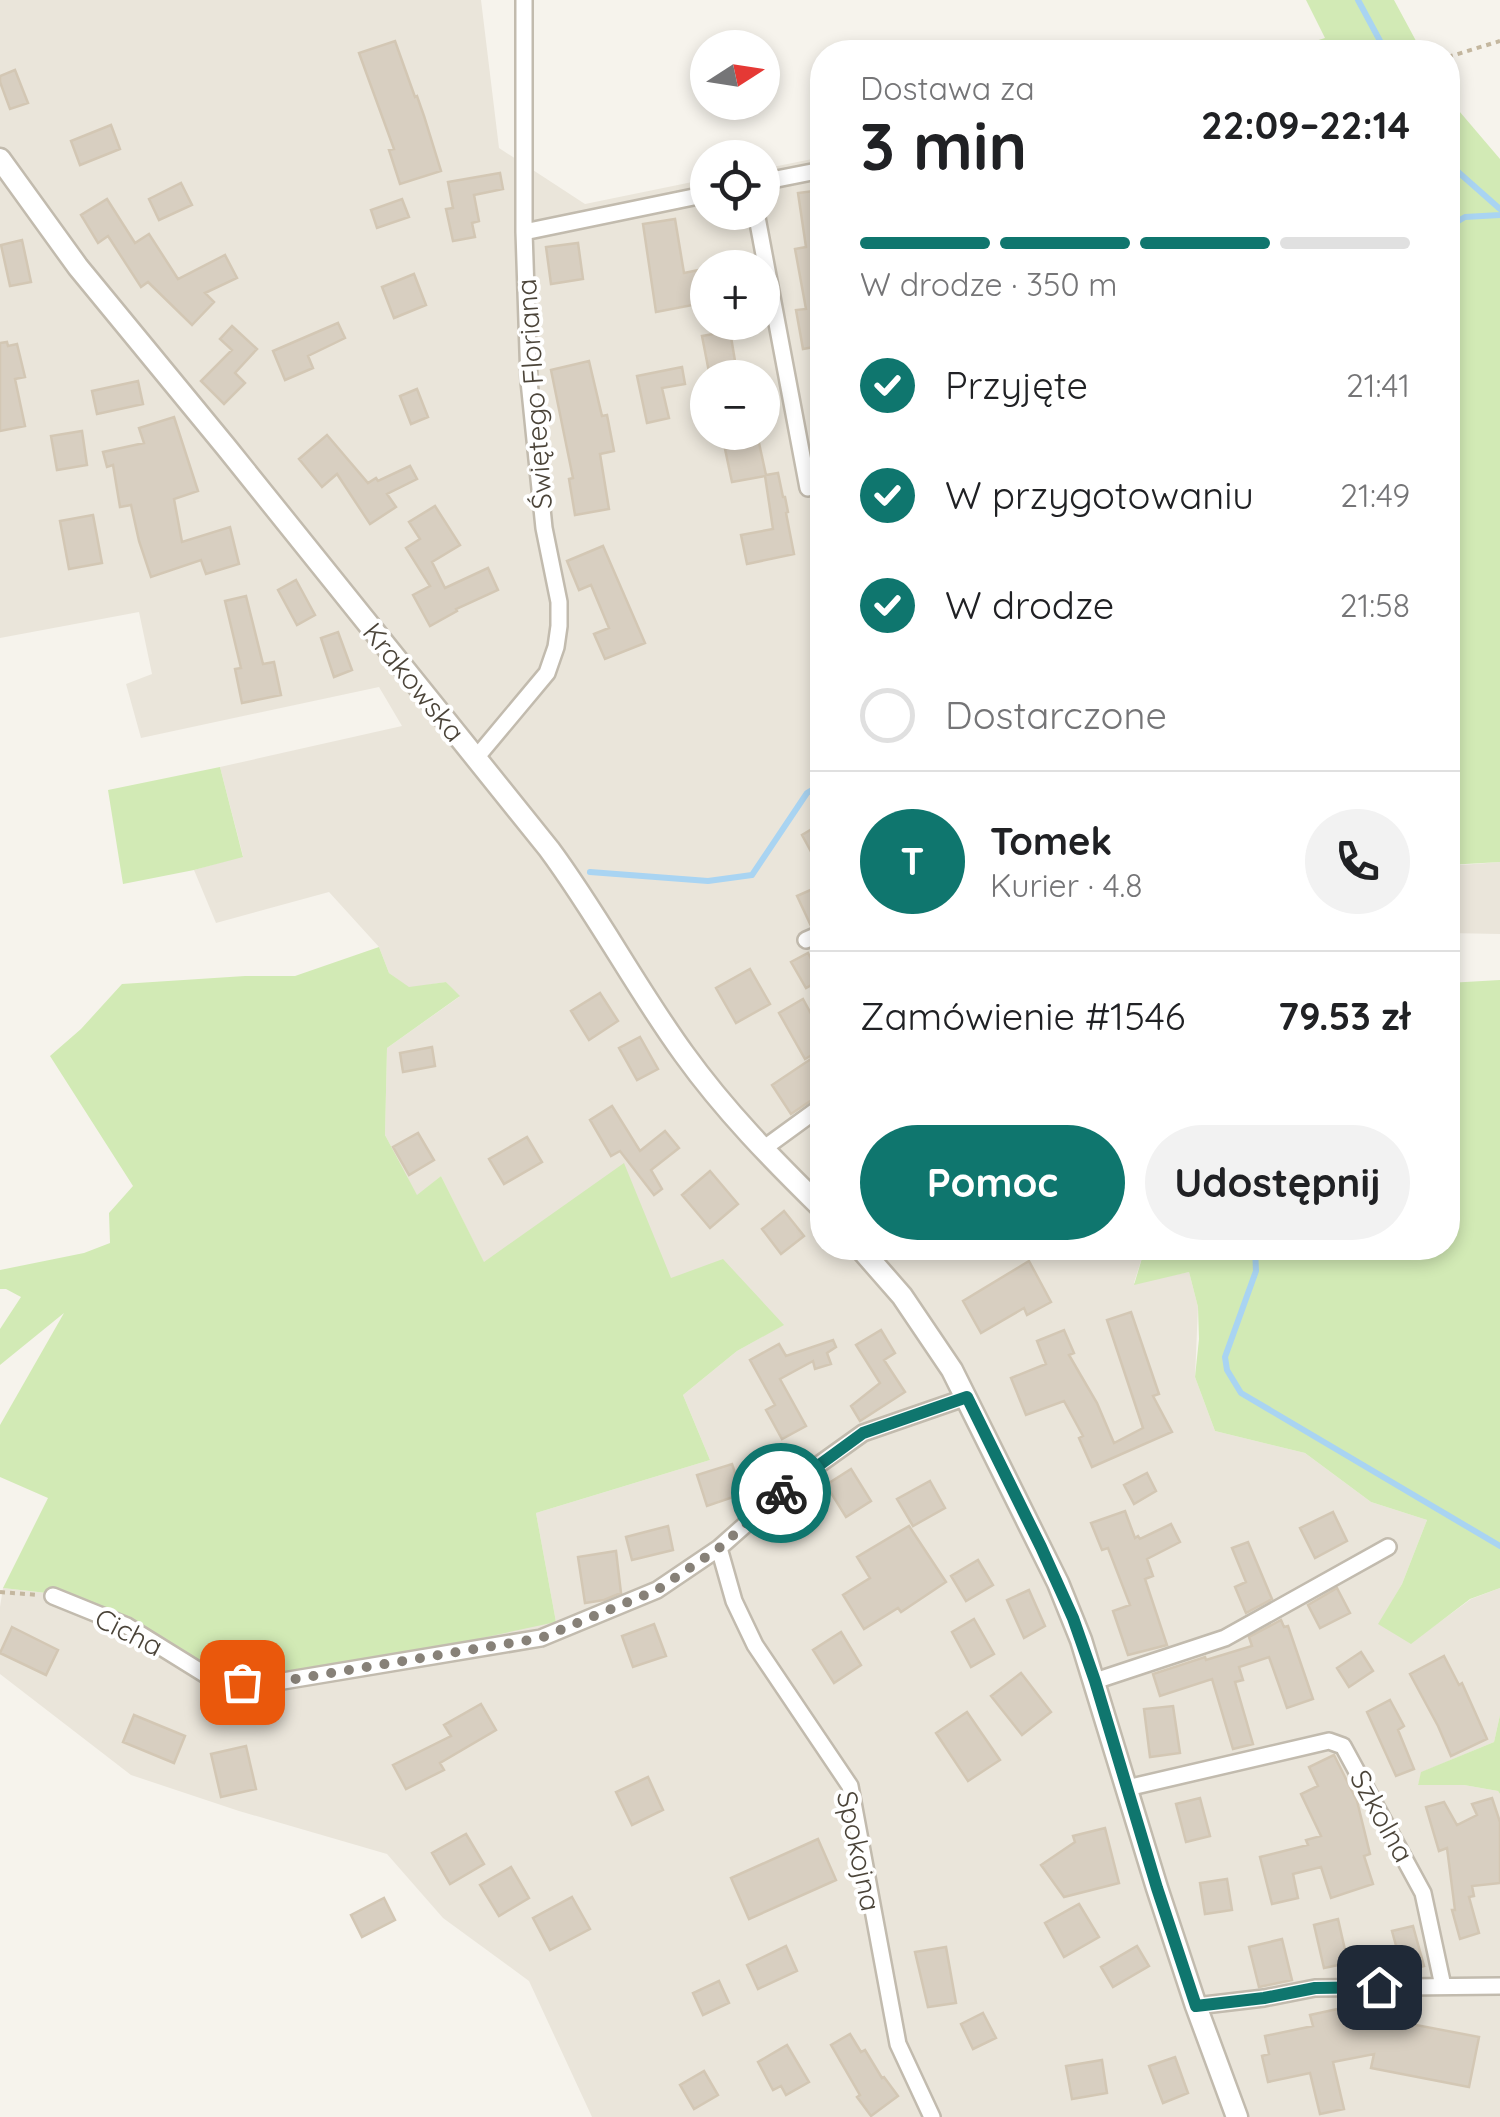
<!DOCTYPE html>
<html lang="pl">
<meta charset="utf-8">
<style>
body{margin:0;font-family:Quicksand,sans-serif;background:#f2f2f2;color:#202124;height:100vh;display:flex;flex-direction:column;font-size:38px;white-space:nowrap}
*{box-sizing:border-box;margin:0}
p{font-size:32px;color:#757577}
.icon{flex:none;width:55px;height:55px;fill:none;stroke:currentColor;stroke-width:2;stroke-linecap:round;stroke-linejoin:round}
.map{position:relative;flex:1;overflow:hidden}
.side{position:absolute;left:810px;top:40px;width:650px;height:1220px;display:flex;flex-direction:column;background:#fff;border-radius:40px;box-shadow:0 5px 15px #0003}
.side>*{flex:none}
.needle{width:65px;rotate:78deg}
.controls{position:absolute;left:690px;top:30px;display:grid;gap:20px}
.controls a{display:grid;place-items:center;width:90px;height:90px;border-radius:50%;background:#fff;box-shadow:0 5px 15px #0003;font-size:50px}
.pin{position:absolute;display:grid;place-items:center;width:85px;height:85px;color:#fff;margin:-42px;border-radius:20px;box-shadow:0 5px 15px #0006}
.courier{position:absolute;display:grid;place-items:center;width:100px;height:100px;margin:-50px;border:8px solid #0f766e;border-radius:50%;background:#fff;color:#222;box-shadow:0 2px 12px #0007}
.overview em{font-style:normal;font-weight:700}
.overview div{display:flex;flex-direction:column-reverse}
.overview{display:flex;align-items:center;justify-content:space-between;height:170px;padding:0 50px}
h1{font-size:65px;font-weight:700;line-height:75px}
.bar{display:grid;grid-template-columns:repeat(4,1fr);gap:15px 10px;align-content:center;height:120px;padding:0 50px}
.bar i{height:12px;border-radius:8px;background:#e0e0e0}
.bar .active{background:#0f766e}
.bar p{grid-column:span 4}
.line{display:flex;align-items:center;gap:25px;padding:0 50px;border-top:2px solid #e0e0e0}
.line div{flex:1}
.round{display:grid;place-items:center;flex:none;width:105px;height:105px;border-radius:52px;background:#f2f2f2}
ol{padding:0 50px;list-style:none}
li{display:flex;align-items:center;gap:30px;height:110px}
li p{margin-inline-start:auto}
li .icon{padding:10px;border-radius:50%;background:#0f766e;color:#fff;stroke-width:4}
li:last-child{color:#757577}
li i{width:55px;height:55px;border:5px solid #e0e0e0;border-radius:50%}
.button{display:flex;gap:20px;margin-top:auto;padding:20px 50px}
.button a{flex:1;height:115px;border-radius:60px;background:#0f766e;color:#fff;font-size:40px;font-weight:700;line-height:115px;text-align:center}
.button a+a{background:#f2f2f2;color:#202124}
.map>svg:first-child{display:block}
.residential{fill:#eae5da;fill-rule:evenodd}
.green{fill:#d2eab5}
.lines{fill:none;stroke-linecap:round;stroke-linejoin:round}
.stream{stroke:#a9d4f2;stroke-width:6}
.building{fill:#d8cfc1;stroke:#d3c7b4;stroke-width:2.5}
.minor-casing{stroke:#c2bbae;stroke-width:20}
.tertiary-casing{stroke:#c2bbae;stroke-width:25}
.path{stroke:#c4b79f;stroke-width:4;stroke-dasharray:5 5;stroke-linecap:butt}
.minor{stroke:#fff;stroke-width:15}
.tertiary{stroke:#fff;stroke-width:20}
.done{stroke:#878178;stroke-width:10;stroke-dasharray:0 18}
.route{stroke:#0f766e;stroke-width:12}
.labels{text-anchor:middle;stroke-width:8;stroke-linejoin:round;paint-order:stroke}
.street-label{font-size:28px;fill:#4b4439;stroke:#fff}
</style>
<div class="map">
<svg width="1500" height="2117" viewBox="0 0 1500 2117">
<rect width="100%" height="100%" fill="#f6f3ec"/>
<path class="residential" d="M0,0H481L499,148L585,204L707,179L708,212H762L763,169L822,157V1248H1145L1134,1283L1189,1272L1198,1307L1195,1377L1215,1431L1305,1453L1371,1502L1427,1520L1402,1584L1379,1624L1411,1643L1471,1599L1500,1588V1715L1494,1742L1422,1772L1418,1785H1464L1498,1791L1500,1794V2117H592L529,1981L443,1918L387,1854L239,1811L131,1775L0,1674V1607L3,1588L64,1595L110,1611L144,1628L188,1658L556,1622L536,1513L710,1460L683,1395L737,1351L783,1325L671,1278L484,1263L441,1176L417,1196L385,1135L387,1048L459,997L446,982L409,988L389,973L379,947L329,892L216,923L194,870L243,856L220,767L402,726L379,687L141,738L126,684L152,674L139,612L0,638ZM708,268H762V322H708ZM708,378H762V432H708Z
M1500,862V934L1448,933V866Z"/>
<path class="green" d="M1306,0H1394L1422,52H1280L1325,38Z
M1448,98L1500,159V862L1448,865Z
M220,767L243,857L194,870L123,884L108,790Z
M379,947L389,973L409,987L446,982L460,996L387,1048L385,1135L417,1195L441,1176L484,1262L624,1163L671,1278L723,1259L784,1325L737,1351L683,1395L710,1460L536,1513L556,1622L338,1669L247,1678L212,1672L144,1628L110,1611L64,1595L3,1588L48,1498L0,1477V1425L64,1313L0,1365V1329L21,1297L6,1289H0V1270L84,1253L110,1243L109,1213L133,1186L50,1056L81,1029L122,984L245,976H295Z
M1500,980V1588L1470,1599L1411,1644L1378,1624L1402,1584L1427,1520L1371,1502L1305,1453L1215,1431L1195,1377L1199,1339L1198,1307L1189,1272L1134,1285L1145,1248H1448V983Z
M1500,1715V1794L1498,1791L1464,1785H1418L1421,1772L1494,1742Z"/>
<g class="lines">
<path class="stream" d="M1358,0L1386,52
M1448,163L1500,209
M1448,227L1465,217L1500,215
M590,872L708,881L752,875L807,793L822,784
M1255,1248L1256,1271L1225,1357L1227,1370L1241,1393L1500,1546"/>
</g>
<path class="building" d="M395,41L415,97L417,96L424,116L441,171L400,184L389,150L394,149L359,53Z
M15,70L28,103L10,109L0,82V76Z
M111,125L120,149L80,165L71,141Z
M500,173L503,189L474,195L479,221L472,223L475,237L453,241L446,209L453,208L448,182Z
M181,183L192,205L159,220L149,199Z
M822,190V351L815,352L814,347L803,349L796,310L806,309L795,249L806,247L798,193Z
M107,199L135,243L149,234L178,279L225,255L237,278L205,293L214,302L192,325L148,282L141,287L108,236L98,243L81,215Z
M402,199L409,217L377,228L371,210Z
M675,219L684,273L708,268V302L656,312L643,224Z
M22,240L31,282L10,286L1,245Z
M578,243L583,279L551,284L546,247Z
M414,274L426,305L394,318L382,287Z
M338,323L345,338L308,356L313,368L285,380L273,351Z
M232,326L257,349L235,373L245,383L224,404L201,381L232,350L220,339Z
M730,331L736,367L709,372L702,336Z
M7,342L8,346L17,344L25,377L15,379L25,426L0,431V343Z
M589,361L602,416L607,415L614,451L600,454L609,509L575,515L569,479L573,478L551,370Z
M682,367L685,384L662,388L669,418L647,423L637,376Z
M138,381L143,404L97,414L92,391Z
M417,389L428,417L411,424L400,396Z
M174,417L198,491L174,499L182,542L230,527L239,564L206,574L201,560L151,577L139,541L131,505L120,507L113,465L107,467L103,452L144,443L139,428Z
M82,431L87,465L57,470L51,436Z
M327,435L368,483L376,478L378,481L410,466L417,479L387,494L396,507L370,524L337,474L322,487L299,459Z
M759,443L766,475L778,473L783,497H785L788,512L786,513L794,554L747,564L741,535L773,529L765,476L732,482L725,449Z
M435,506L460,545L432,562L445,588L488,568L498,590L456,609L457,611L430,626L413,595L430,586L406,548L420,539L409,522Z
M93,515L102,563L69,569L60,521Z
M603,546L645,643L605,659L594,634L609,628L591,585L579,590L567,561Z
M296,580L315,615L297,625L278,590Z
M246,596L263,664L274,662L281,695L242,703L235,669L241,668L225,601Z
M338,632L352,670L334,677L321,638Z
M822,823V872L802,835Z
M822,885V922L811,926L797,896Z
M808,953L822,979L806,988L791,962Z
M750,969L770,1004L736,1023L716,988Z
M600,993L618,1021L589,1040L571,1011Z
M803,999L822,1034V1049L805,1059L779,1013Z
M640,1037L658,1069L637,1080L619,1048Z
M432,1047L435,1066L403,1072L400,1053Z
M811,1059L822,1076V1093L791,1114L772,1085Z
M612,1106L640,1151L665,1131L679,1148L651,1170L662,1189L654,1195L620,1151L611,1156L590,1120Z
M418,1133L434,1160L409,1175L393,1147Z
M527,1137L542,1162L504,1184L489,1159Z
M710,1171L738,1204L710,1228L682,1195Z
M784,1211L804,1236L781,1254L762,1229Z
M1029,1261L1051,1302L1027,1315L1024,1308L981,1333L963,1301Z
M1131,1312L1159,1394L1153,1396L1172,1432L1092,1467L1079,1438L1083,1436L1064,1401L1026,1415L1011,1378L1046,1364L1037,1341L1064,1330L1074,1353L1069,1355L1097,1403L1114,1443L1143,1428L1107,1320Z
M881,1330L895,1353L884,1360L905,1392L860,1421L851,1406L880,1383L856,1345Z
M833,1340L836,1347L827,1353L831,1364L815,1369L813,1361L780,1379L806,1426L782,1439L766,1410L775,1405L750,1360L779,1344L786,1356Z
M732,1464L742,1494L707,1506L697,1475Z
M851,1469L871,1501L846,1517L826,1485Z
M1147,1473L1156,1491L1134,1504L1124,1485Z
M930,1481L945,1508L913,1526L897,1499Z
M1125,1511L1135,1538L1138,1536L1140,1539L1171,1524L1180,1542L1147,1559L1153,1576L1145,1579L1167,1645L1128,1655L1113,1611L1130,1605L1108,1548L1102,1550L1091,1523Z
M1333,1512L1347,1541L1315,1558L1300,1528Z
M668,1526L673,1550L632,1560L626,1537Z
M909,1526L946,1582L901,1612L898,1608L864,1629L843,1595L870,1578L857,1557Z
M1248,1542L1272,1599L1246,1613L1235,1587L1246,1582L1232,1548Z
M616,1551L621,1593L604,1600L585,1603L578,1557Z
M978,1560L993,1585L966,1601L951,1576Z
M1337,1588L1350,1613L1320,1628L1308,1605Z
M1029,1590L1045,1626L1024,1638L1007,1600Z
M974,1619L994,1654L971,1667L952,1632Z
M1281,1620L1284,1627L1288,1626L1313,1699L1287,1708L1269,1657L1239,1667L1243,1680L1235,1682L1253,1744L1233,1749L1212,1679L1160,1696L1153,1674L1205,1657L1206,1660L1252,1646L1249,1637Z
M654,1624L666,1656L633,1667L622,1636Z
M12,1627L58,1650L46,1675L0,1653Z
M841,1632L861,1665L834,1683L813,1650Z
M1361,1652L1373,1671L1349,1687L1337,1668Z
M1444,1656L1459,1685L1462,1683L1487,1739L1451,1756L1438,1726L1410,1674Z
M1021,1673L1051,1712L1022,1735L991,1696Z
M1390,1700L1404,1726L1398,1730L1414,1769L1396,1776L1367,1712Z
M481,1704L496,1730L440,1763L444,1770L406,1789L393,1765L451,1736L444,1725Z
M1173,1706L1180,1753L1150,1757L1144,1709Z
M967,1712L1000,1760L968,1781L936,1733Z
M134,1715L185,1736L174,1763L123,1742Z
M246,1746L256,1789L221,1797L211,1754Z
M1334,1755L1357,1801L1370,1854L1364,1856L1373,1884L1331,1898L1321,1867L1293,1874L1298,1898L1272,1904L1260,1857L1308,1845L1306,1840L1321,1836L1301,1794L1318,1786L1309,1767Z
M648,1777L663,1810L632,1825L616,1792Z
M1200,1798L1210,1836L1186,1842L1176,1804Z
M1492,1798L1500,1822V1883L1472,1886L1474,1896L1469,1897L1479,1933L1460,1939L1452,1910H1455L1447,1848L1439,1851L1426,1807L1444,1802L1457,1825L1477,1815L1472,1804Z
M1105,1828L1119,1883L1064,1897L1041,1865L1075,1842L1073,1836Z
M466,1834L484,1864L450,1884L432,1853Z
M818,1839L836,1880L749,1919L731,1878Z
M511,1867L529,1898L499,1916L480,1885Z
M1227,1879L1232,1910L1205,1914L1200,1883Z
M572,1897L590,1929L550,1950L533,1918Z
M384,1898L395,1920L362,1937L351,1915Z
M1079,1904L1099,1937L1064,1957L1045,1923Z
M1338,1919L1348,1963L1324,1968L1314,1925Z
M1413,1926L1424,1966L1403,1971L1392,1931Z
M1282,1939L1292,1980L1259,1987L1249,1947Z
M786,1946L797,1971L758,1989L747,1965Z
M1137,1946L1149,1966L1113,1987L1101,1967Z
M946,1947L956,2003L928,2007L915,1952Z
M719,1981L729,2003L703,2015L693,1993Z
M1356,2005L1358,2014L1479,2037L1469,2087L1371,2068L1374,2054L1333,2062L1344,2109L1320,2114L1310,2073L1268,2082L1262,2056L1269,2054L1265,2036L1313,2026L1310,2015Z
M983,2013L996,2038L973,2049L961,2024Z
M850,2034L861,2052L865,2050L882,2078L884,2077L898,2096L871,2116L857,2097L860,2095L831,2045Z
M787,2045L809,2082L786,2095L781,2086L773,2090L758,2062Z
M1175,2057L1188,2093L1163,2103L1149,2066Z
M1102,2060L1107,2093L1072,2099L1066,2066Z
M704,2071L718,2095L694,2109L680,2085Z"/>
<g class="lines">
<defs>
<path id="minor" d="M762,182L822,170
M756,212L808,488
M524,232L708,194
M476,758L547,673L556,647L559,626V602L544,528L529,381L524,232V0
M806,940L822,933
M763,1149L822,1106
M719,1548L734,1601L755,1645L850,1786L898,2044L932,2117
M53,1596L127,1626L214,1680L271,1683L541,1638L657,1590L719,1548L789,1486L863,1433L967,1397
M1095,1681L1225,1638L1388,1547
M1127,1788L1329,1741L1343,1746L1423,1893L1443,1986
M1196,2006L1264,1998L1315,1988L1500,1986"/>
<path id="tertiary" d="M0,159L78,267L226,447L549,849C598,915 636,988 684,1054C725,1111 773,1160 822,1208
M860,1248L902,1296L952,1370L1058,1583L1081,1640L1157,1888L1196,2006L1237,2117"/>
</defs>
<use href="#minor" class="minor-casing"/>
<use href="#tertiary" class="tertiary-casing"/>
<path class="path" d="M1448,57L1500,41
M0,1592L39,1595"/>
<use href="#minor" class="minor"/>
<use href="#tertiary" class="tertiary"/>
</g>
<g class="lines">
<path class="done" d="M242,1682L271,1683L541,1638L657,1590L719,1548L781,1493"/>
<path class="route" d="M781,1493L863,1433L967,1397L1041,1547L1073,1618L1095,1681L1157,1888L1196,2006L1264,1998L1315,1988L1379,1987"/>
</g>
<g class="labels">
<g class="street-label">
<text transform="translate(534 394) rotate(-94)" y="10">Świętego Floriana</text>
<text transform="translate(414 682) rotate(51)" y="10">Krakowska</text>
<text transform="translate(129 1632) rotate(27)" y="10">Cicha</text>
<text transform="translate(1382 1816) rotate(61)" y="10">Szkolna</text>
<text transform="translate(859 1851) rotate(78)" y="10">Spokojna</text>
</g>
</g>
</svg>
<div class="controls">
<a><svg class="needle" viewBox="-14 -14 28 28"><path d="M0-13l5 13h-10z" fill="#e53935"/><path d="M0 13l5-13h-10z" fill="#757577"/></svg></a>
<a><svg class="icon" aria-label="locate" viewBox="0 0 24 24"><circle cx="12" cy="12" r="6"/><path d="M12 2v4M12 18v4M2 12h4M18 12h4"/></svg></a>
<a>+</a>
<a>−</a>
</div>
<div class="pin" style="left:242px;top:1682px;background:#ea580c"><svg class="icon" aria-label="bag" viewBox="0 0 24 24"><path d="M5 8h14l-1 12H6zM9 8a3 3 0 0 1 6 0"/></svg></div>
<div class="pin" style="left:1379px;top:1987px;background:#1f2937"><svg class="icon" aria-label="home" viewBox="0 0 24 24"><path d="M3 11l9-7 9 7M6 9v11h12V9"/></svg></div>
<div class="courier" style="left:781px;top:1493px"><svg class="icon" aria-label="bike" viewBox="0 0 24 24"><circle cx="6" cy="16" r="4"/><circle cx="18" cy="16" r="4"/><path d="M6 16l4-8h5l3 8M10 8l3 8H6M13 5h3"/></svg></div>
<section class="side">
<div class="overview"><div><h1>3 min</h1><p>Dostawa za</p></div><em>22:09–22:14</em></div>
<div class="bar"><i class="active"></i><i class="active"></i><i class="active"></i><i></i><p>W drodze · 350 m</p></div>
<ol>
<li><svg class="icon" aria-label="check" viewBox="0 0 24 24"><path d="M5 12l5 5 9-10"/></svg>Przyjęte<p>21:41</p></li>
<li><svg class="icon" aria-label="check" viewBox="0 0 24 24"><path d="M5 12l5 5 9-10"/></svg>W przygotowaniu<p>21:49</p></li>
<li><svg class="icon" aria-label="check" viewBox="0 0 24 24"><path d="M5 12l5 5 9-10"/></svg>W drodze<p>21:58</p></li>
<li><i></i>Dostarczone</li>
</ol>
<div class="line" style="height:180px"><b class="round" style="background:#0f766e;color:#fff">T</b><div><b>Tomek</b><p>Kurier · 4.8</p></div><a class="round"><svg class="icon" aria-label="phone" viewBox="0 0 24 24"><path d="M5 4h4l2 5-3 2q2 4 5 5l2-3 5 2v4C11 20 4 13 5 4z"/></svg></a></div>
<div class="line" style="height:130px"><div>Zamówienie #1546</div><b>79.53 zł</b></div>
<div class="button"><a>Pomoc</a><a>Udostępnij</a></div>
</section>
</div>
